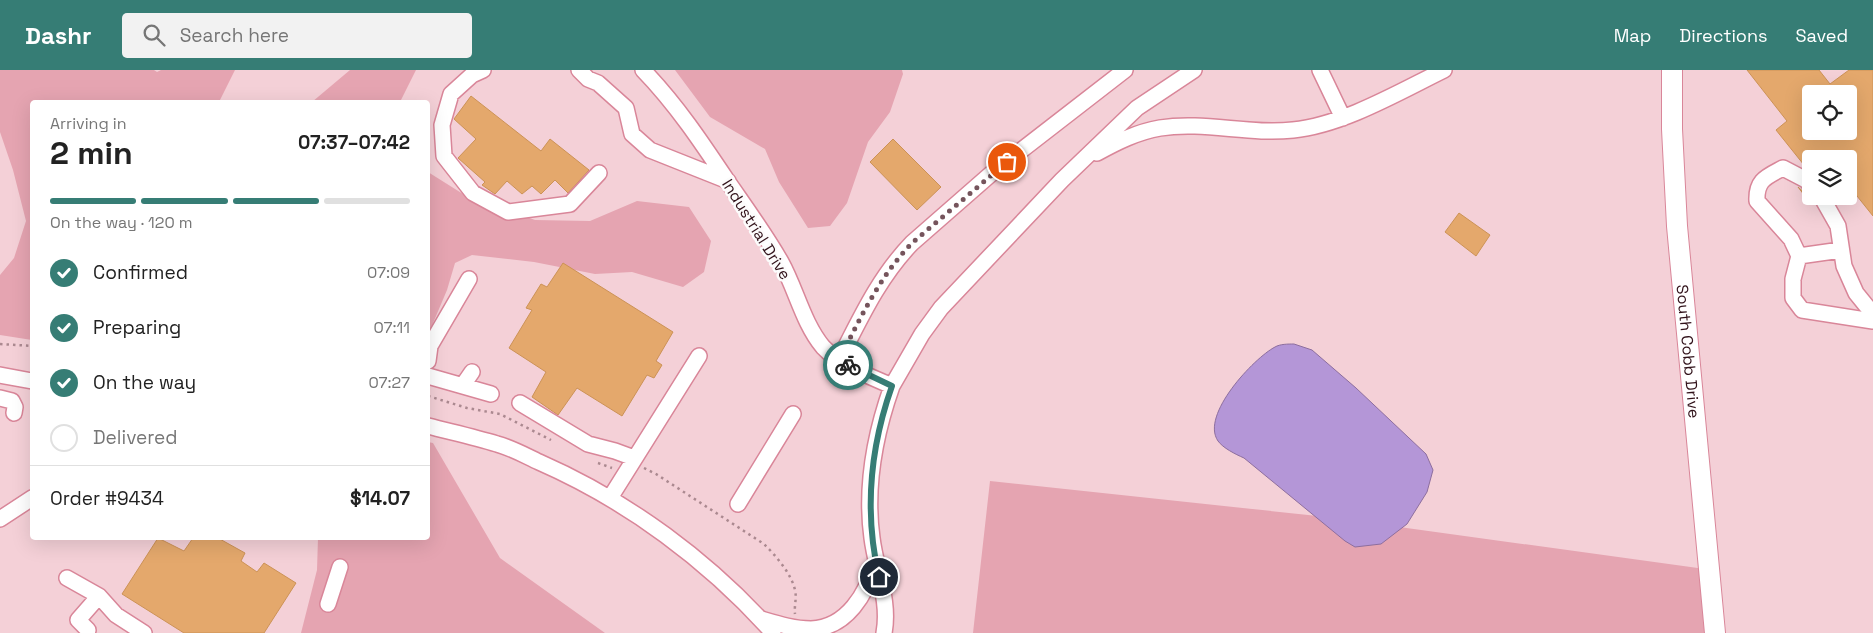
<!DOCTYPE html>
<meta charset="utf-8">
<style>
body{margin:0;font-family:"Space Grotesk",sans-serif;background:#f2f2f2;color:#222;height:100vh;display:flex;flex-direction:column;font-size:19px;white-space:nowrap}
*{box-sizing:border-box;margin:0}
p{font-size:16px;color:#767676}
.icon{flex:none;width:28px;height:28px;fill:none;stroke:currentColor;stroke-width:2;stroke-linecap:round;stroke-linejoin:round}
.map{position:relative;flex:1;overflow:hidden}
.drawer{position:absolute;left:30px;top:30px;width:400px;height:440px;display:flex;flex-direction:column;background:#fff;border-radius:5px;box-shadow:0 5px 20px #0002}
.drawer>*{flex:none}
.buttons{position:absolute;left:1802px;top:15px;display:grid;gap:10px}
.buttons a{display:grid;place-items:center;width:55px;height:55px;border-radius:5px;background:#fff;box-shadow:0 5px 20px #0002;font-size:25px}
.pin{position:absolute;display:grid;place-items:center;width:42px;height:42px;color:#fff;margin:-21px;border:2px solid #fff;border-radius:50%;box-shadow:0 1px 5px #0007}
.courier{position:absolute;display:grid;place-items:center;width:50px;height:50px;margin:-25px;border:4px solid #367d75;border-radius:50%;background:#fff;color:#222;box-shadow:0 1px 6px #0007}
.headline em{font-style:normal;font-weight:600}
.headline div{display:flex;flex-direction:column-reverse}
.headline{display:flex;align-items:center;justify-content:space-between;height:85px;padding:0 20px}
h1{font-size:32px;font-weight:600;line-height:38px}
.bar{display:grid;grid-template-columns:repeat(4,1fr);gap:8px 5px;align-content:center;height:60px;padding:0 20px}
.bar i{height:6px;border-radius:4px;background:#e0e0e0}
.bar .active{background:#367d75}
.bar p{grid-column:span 4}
.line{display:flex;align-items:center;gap:12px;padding:0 20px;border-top:1px solid #e0e0e0}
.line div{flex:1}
ol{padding:0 20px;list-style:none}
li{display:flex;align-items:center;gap:15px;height:55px}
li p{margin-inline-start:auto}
li .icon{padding:5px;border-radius:50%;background:#367d75;color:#fff;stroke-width:4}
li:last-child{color:#767676}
li i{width:28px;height:28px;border:2px solid #e0e0e0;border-radius:50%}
header{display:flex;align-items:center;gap:30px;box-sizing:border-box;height:70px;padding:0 25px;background:#367d75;color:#fff}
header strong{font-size:24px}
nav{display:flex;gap:28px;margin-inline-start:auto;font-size:18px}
.search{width:350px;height:45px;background:#f2f2f2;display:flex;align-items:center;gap:12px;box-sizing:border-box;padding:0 18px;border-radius:5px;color:#767676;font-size:19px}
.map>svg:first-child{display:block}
.green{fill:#e5a4b1}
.water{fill:#b496d7;stroke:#8d6e9e}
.building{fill:#e4a86c;stroke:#cc9256;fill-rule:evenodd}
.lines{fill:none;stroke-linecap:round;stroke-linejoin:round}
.minor-casing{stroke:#d98699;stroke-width:18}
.major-casing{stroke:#d98699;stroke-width:22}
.path{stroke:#ab8990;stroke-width:2.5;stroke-dasharray:2.5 4;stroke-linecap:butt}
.minor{stroke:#fff;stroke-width:15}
.major{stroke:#fff;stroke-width:20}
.done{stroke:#75545c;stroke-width:5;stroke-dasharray:0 9}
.route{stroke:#367d75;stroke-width:6}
.labels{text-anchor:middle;stroke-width:5;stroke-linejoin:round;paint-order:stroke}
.street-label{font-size:16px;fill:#31121a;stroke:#fcfcfc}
</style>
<header>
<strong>Dashr</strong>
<div class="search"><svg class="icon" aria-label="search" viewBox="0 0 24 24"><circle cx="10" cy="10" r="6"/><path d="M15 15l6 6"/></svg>Search here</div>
<nav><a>Map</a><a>Directions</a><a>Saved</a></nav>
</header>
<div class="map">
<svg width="1873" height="563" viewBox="0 0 1873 563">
<rect width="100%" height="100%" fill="#f4d0d7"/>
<path class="green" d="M0,0H154L157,2L161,0H235L219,32H32V270L0,265V205L14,188L26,151L13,100L0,62Z
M350,0H416L400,32H312Z
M675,0H902L903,4L890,42L868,72L847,133L830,156L808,158L779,112L765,79L710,47Z
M428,102L463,124L535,150L590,151L637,131L689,137L711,171L704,202L683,217L632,202L595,204L534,192L472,185L455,193L447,220L428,265Z
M428,372L433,373L500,488L605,563H301L317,500L318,468H428Z
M990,411L1327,447L1705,499L1712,563H973Z"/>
<path class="water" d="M1294,274L1312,280L1356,318L1426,384L1433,400L1427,422L1407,454L1381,474L1355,477L1345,471L1244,388C1235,384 1223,378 1218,371C1200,345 1254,288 1275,277C1280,274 1288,274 1294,274Z"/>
<path class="building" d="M1747,0H1819L1830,14L1849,0H1873V146L1849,116V89H1811V102L1808,100L1776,60L1787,51ZM1811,24H1849V61H1811Z
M471,26L541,81L550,69L589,100L568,123L555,110L541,124L532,116L522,124L507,111L495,124L482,115L485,112L458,88L476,69L454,49Z
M893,69L941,117L917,140L870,92Z
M1798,117L1807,125H1811V134Z
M1459,143L1490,165L1476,186L1445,162Z
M563,193L673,262L656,291L662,295L654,308L647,305L622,346L577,318L558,345L532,327L546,302L509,278L532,240L526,238L541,214L547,217Z
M158,468L184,481L193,468H218L245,483L241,491L257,502L264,493L296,513L264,563H184L122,524Z"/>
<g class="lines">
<defs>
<path id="minor" d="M483,0L472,5L451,24L442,55L444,86L473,123L508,142L570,134L599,103
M579,0L588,9L598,13L626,38L632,64L650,80L728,111
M643,0C676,34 702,73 728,112C746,138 765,164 781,192C796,219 803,253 823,277C841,296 869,306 892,316C875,364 865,417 872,468C876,500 890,531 884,563
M1320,0L1343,48
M1097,83C1117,72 1137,62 1160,58C1204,51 1249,65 1293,60C1343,55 1399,22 1444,0
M1811,116L1806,110L1783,98C1766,107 1756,110 1757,131L1791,169L1799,186L1793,209V228L1802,240L1873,251
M1821,126L1838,156L1844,196L1856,223L1873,244
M1799,186L1841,180
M839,290C860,249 879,207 912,173L992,103L1125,0
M428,291L430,276L469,209
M0,305L32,311
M428,306L491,324
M463,315L472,302
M892,316L922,264L941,238L1062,110L1137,38L1194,0
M0,328L12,331L15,337L14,343
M520,333L588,374L615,381L634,388
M428,356C451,362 474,367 497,374C512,378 526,386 539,392C628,431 709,491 773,563
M610,428L699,286
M738,434L793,344
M0,449L32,428
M67,508L99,526L116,545L144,563
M328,534L340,497
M761,549C778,554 794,559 811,559C847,558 867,523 875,493
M88,560L78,550L99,526"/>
<g id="major">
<path id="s1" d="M1672,0V59L1677,156L1715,563"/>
</g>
</defs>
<use href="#minor" class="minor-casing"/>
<use href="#major" class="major-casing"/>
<path class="path" d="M0,274L32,276
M428,326L467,338L500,344L551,370
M598,393L612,398
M644,398L656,404L764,474C776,486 791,503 795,520C797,528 794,536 795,544"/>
<use href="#minor" class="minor"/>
<use href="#major" class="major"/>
</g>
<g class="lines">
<path class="done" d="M848,295L839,290C860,249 879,207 912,173L1007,92"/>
<path class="route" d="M848,295L892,316C870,378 864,442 879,507"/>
</g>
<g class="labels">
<g class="street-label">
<text transform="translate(757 159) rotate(58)" y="6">Industrial Drive</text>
<text dy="6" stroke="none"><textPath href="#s1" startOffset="282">South Cobb Drive</textPath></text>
</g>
</g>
</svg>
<div class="buttons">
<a><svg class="icon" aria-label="locate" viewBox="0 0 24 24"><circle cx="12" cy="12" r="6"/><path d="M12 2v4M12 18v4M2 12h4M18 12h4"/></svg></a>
<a><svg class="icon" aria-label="layers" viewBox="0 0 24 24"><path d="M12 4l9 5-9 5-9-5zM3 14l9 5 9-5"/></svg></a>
</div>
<div class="pin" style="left:1007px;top:92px;background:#ea580c"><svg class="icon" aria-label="bag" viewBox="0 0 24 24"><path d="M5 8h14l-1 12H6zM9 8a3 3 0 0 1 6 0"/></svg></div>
<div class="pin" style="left:879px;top:507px;background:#1f2937"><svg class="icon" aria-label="home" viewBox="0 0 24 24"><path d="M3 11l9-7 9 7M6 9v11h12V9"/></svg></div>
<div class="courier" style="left:848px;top:295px"><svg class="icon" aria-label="bike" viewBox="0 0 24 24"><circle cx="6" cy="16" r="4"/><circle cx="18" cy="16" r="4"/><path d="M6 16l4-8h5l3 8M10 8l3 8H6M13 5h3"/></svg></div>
<section class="drawer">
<div class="headline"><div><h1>2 min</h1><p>Arriving in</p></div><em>07:37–07:42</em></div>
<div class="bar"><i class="active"></i><i class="active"></i><i class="active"></i><i></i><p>On the way · 120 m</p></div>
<ol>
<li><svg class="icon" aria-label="check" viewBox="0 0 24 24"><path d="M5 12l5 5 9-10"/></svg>Confirmed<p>07:09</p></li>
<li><svg class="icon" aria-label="check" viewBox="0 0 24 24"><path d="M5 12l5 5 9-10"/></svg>Preparing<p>07:11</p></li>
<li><svg class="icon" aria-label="check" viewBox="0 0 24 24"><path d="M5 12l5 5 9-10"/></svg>On the way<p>07:27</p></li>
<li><i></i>Delivered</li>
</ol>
<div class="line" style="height:65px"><div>Order #9434</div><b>$14.07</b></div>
</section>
</div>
